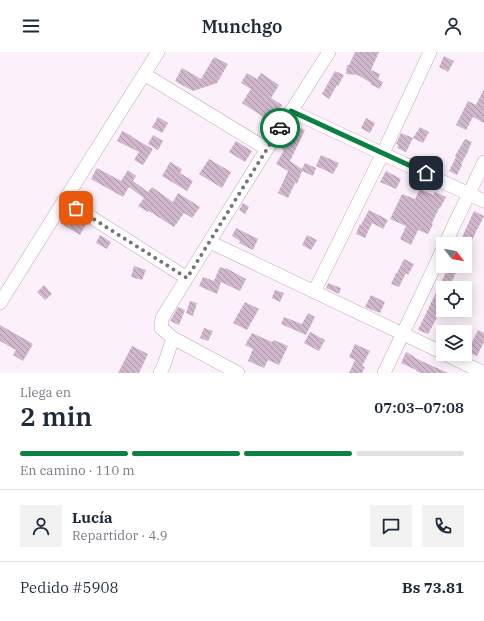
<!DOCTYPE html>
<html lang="es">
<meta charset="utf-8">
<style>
body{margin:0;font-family:"IBM Plex Serif",serif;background:#f2f2f3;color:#1f2937;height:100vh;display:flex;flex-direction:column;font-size:15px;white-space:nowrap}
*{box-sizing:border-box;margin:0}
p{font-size:13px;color:#747a83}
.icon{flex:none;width:22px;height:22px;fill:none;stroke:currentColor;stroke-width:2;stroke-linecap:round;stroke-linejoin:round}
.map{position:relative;height:321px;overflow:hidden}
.sheet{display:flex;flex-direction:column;background:#fff;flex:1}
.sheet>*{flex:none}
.needle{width:26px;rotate:121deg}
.fabs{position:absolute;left:436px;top:185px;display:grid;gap:8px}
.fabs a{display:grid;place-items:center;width:36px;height:36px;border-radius:0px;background:#fff;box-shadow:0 2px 10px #0003;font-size:20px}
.pin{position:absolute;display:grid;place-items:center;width:34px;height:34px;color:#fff;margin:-17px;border-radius:8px;box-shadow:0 2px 6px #0006}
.courier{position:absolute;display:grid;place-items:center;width:40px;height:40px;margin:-20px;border:3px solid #0b8043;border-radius:50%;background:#fff;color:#222;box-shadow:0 1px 5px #0007}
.summary em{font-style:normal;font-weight:600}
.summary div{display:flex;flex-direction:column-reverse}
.summary{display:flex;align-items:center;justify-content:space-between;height:68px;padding:0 20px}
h1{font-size:26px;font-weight:600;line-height:30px}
.bar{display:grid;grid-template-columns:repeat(4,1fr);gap:6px 4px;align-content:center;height:48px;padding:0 20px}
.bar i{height:5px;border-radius:3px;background:#e0e1e3}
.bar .current{background:#0b8043}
.bar p{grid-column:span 4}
.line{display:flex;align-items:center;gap:10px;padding:0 20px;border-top:1px solid #e0e1e3}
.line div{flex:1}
.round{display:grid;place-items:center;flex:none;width:42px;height:42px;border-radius:0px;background:#f2f2f3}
header{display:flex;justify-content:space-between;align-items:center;height:52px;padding:0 20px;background:#fff;font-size:18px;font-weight:600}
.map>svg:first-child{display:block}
.building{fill:url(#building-back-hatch)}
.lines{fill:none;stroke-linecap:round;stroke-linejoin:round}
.minor-casing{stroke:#c0a6bb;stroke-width:14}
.minor{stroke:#fff;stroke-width:13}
.done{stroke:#7b7179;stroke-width:4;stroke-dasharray:0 7.2}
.route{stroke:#0b8043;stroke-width:5}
</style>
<header><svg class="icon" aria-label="menu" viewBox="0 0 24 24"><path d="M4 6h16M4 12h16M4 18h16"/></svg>Munchgo<svg class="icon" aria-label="person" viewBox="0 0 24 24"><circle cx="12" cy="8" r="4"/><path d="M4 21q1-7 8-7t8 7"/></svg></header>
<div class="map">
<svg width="484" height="321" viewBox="0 0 484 321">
<defs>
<pattern id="building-back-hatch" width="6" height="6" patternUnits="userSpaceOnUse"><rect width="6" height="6" fill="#d1b7cd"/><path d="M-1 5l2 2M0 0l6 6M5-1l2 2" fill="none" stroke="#aa95a7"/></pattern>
</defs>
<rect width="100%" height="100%" fill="#fcf1fa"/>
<path class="building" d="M355,0H379L371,18L380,22L378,27L383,30L380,37L370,32L371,31L358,23L346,22L347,13H349Z
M444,4L454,9L448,20L439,15Z
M214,5L228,12L217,31L193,39L175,29L182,16L201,27Z
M335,19L344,23L338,34L337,33L329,47L322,42Z
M247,21L257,27L261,21L279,33L271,46L282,53L271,70L242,51L251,37L241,31Z
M484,37V71L473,65L466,78L456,73L468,49L476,53Z
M158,65L168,71L162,81L152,75Z
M366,66L375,71L370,81L361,76Z
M296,74L305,78L290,109L302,117L305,111L316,116L313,124L302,119L297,132L295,131L288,146L278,141L288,119L276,112L284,98L282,97L287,86L290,88Z
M420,75L429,80L423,91L413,86Z
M122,79L132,84V85L153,97L143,113L134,108L139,100L117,89Z
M401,81L413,86L406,100L397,96L399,93L396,92Z
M153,83L163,89L158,98L148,92Z
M465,87L472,90L468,98H469L461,112L462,113L457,123L449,119L456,105L455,104Z
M236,89L252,99L245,110L229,100Z
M321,103L339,111L333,122L316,114Z
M209,107L231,120L222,136L199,122Z
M170,110L182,117L180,121L193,129L187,139L162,124Z
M97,116L121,129L128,118L136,124L133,129L148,140L152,135L173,150L178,141L200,155L192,166L184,161L174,175L149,159L148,160L138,154L144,146L129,135L123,145L91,127Z
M386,119L401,127L396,137L380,130Z
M420,137L433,143L435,140L446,145L440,156H439L432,171L433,172L428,182L418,178L411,193L400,187L406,174L390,167L402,142L415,147Z
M243,151L249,155L245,162L239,158Z
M369,158L388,168L383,177L372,171L365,186L356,182L360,172L361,173Z
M67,159L86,172L80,183L60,171Z
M474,159L484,164L470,192H459Z
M236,176L258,187L253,198L239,191L240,189L232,184Z
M100,183L111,190L107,197L96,191Z
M307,183L317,188L311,198L302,193Z
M404,207L414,212L408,223L406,221L399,235L391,232L396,221H397Z
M134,214L146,218L142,228L131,225Z
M449,214H459L449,236H443V249L438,259L440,260L428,282L418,278Z
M220,215L225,217L226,216L246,227L240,239L221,230L217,242L199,234L203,225L214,229Z
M328,231L341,236L339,242L326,236Z
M44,233L52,242L45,248L37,240Z
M275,238L284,241L280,250L272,246Z
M371,243L385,250L380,261L365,255Z
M190,249L197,251L193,264L186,261Z
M245,250L259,257L247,278L233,271Z
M178,255L185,258L179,273L170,269Z
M308,261L315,265L306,283L281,272L284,265L302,272Z
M0,273L33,292L23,309L13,303L16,298L0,289Z
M204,276L213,279L208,289L200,286Z
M478,278L484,281V290L477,304L467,300Z
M310,280L325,288L319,299L304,291Z
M252,281L272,290L274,288L288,294L279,313L268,308L264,316L248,309L253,297L245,293Z
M355,292L370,299L362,314L365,315L362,321H349L355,308L349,305Z
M132,294L148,302L139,321H118Z
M406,300L415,305V306L448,321H421L416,319V318L401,311Z"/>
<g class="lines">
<defs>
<path id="minor" d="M144,22L267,97
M291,59L484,149
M64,148L187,226
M210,190L443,301
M445,192L484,110
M314,240L383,101L430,0
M0,251L45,179L158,0
M445,302L484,321
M160,321L164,313L173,286
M238,321L173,286L161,276L162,266L267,97L329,0
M384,321L443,197"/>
</defs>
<use href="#minor" class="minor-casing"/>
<use href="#minor" class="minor"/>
</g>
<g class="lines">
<path class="done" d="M76,156L187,226L280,76"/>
<path class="route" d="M280,76L291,59L426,121"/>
</g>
</svg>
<div class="fabs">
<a><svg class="needle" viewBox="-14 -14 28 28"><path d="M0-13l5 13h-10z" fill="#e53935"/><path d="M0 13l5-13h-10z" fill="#747a83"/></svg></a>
<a><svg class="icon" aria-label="locate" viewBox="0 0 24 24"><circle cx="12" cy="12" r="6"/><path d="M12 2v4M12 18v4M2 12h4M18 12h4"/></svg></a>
<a><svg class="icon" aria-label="layers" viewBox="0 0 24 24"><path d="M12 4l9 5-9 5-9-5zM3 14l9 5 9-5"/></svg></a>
</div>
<div class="pin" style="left:76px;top:156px;background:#ea580c"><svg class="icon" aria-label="bag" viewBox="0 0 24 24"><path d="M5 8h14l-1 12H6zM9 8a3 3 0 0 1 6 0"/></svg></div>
<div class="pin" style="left:426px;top:121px;background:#1f2937"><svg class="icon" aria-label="home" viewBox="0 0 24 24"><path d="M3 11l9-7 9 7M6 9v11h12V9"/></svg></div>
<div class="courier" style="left:280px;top:76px"><svg class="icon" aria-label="car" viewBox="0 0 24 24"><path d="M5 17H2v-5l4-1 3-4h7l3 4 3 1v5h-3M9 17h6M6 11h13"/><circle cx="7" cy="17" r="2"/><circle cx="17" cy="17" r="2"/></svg></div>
</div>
<section class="sheet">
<div class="summary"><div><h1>2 min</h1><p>Llega en</p></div><em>07:03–07:08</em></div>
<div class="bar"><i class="current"></i><i class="current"></i><i class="current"></i><i></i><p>En camino · 110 m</p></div>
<div class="line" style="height:72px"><a class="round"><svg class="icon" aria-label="person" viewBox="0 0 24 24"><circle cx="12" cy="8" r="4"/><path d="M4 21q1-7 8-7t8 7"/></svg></a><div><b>Lucía</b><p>Repartidor · 4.9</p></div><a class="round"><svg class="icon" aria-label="chat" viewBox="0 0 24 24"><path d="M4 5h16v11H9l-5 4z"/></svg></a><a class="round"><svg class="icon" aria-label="phone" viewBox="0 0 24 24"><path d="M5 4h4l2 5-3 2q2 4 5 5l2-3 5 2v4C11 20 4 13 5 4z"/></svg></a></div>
<div class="line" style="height:52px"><div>Pedido #5908</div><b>Bs 73.81</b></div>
</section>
